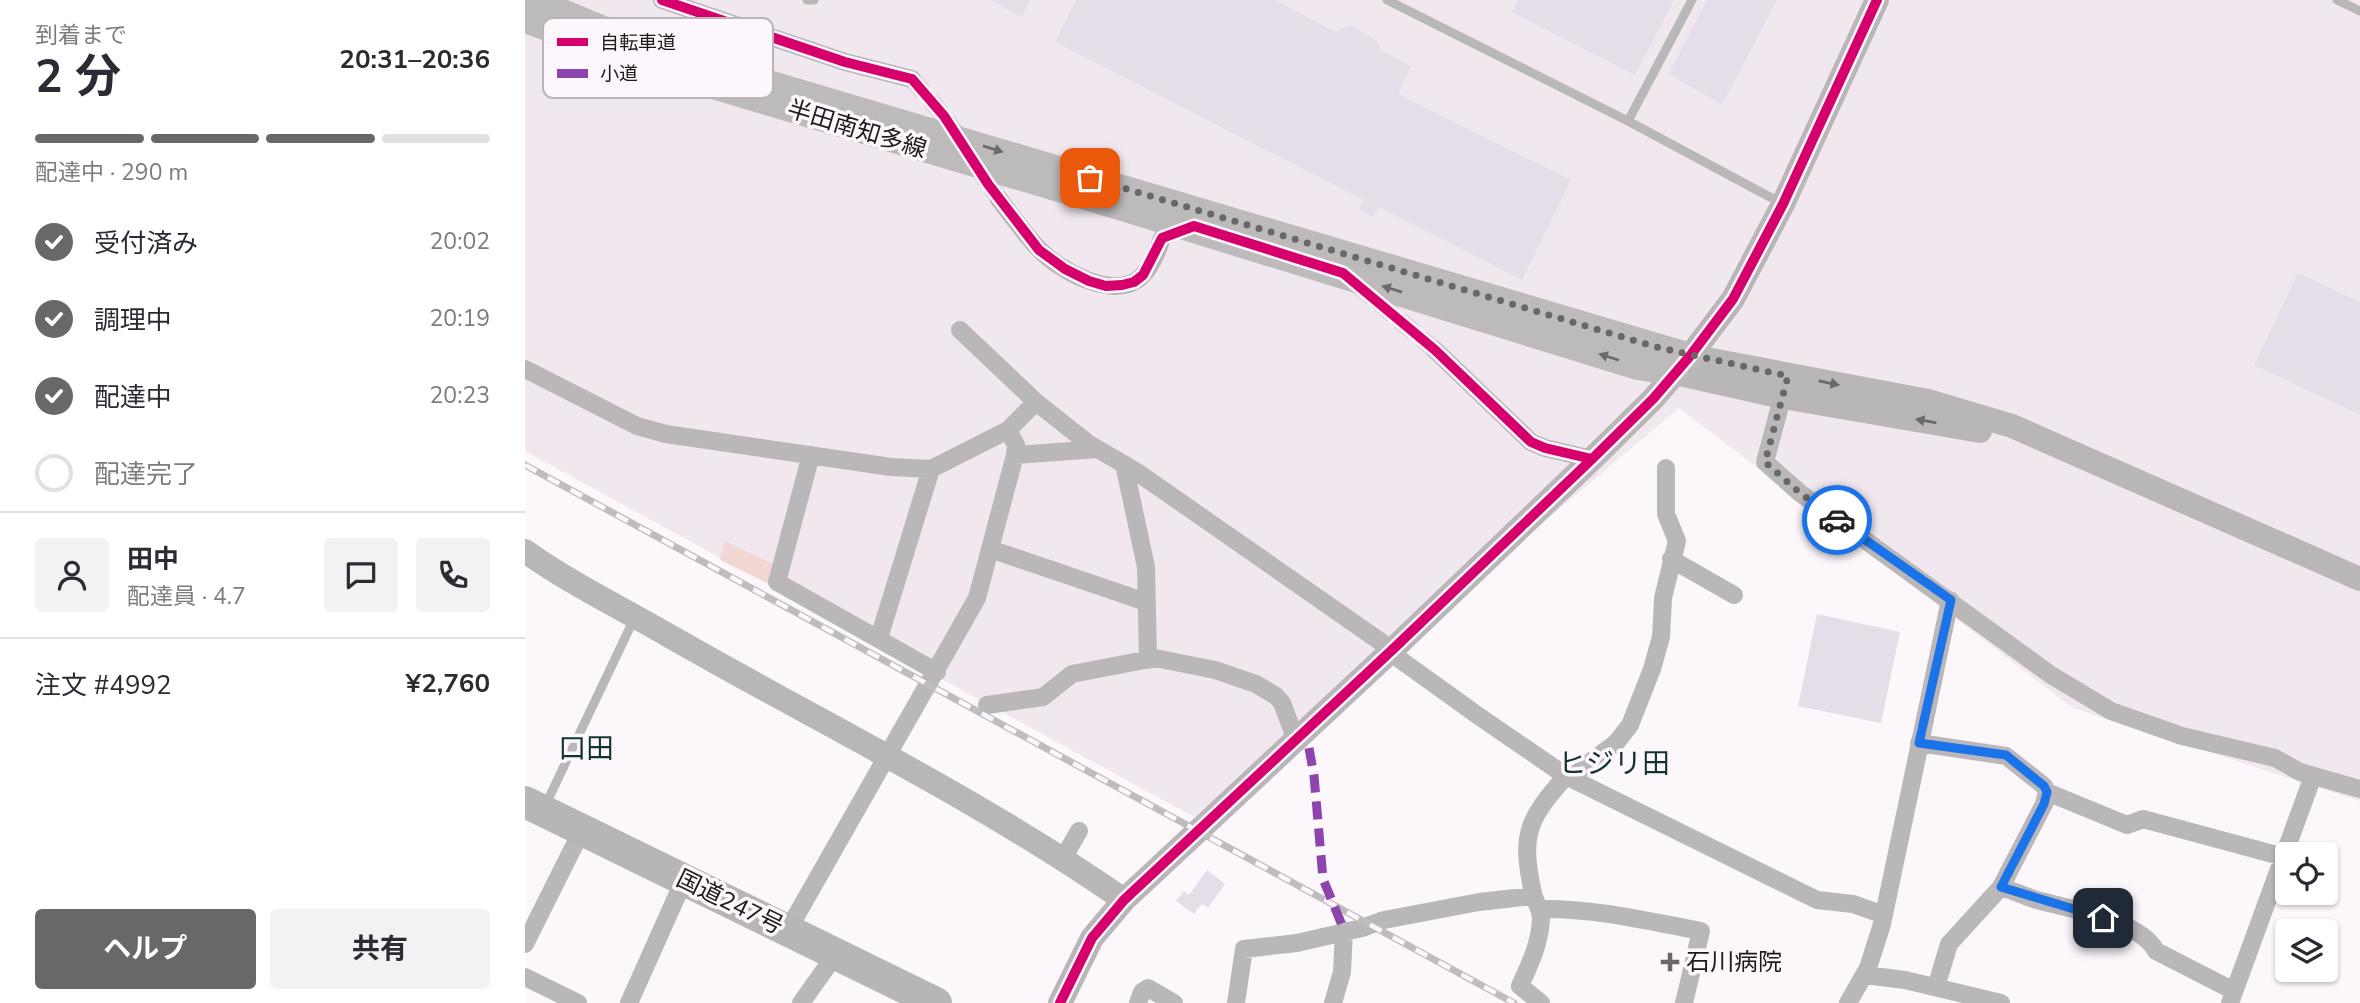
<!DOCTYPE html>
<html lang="ja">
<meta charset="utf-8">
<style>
body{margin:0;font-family:"Nunito Sans","Noto Sans JP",sans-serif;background:#f2f2f3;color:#2b2b33;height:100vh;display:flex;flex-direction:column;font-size:26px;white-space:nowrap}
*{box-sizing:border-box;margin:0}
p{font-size:23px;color:#7c7c81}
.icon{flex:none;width:38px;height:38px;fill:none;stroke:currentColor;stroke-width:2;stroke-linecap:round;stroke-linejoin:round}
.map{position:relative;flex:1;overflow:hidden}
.sheet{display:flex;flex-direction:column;background:#fff;width:525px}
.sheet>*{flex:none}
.buttons{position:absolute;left:1750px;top:842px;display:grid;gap:14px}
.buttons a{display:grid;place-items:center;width:63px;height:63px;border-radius:7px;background:#fff;box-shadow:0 2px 5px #0004;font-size:35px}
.pin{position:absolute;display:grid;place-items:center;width:60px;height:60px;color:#fff;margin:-30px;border-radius:14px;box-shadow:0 4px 10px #0006}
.courier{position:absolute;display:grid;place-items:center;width:70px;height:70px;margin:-35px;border:5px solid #1a73e8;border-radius:50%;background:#fff;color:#222;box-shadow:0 2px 9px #0007}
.headline em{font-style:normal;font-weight:700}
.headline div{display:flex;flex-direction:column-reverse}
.headline{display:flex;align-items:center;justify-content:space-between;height:119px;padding:0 35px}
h1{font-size:46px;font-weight:700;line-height:52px}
.bar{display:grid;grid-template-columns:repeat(4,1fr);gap:10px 7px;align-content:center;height:84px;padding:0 35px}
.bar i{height:9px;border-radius:5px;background:#e1e1e2}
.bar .active{background:#6a676a}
.bar p{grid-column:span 4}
.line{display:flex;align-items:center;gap:18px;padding:0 35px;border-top:2px solid #e1e1e2}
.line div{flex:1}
.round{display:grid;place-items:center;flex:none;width:74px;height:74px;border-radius:7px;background:#f2f2f3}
ol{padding:0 35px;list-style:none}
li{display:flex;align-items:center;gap:21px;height:77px}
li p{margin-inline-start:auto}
li .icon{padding:7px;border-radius:50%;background:#6a676a;color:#fff;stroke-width:4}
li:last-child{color:#7c7c81}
li i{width:38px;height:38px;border:4px solid #e1e1e2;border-radius:50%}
.primary-button{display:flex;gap:14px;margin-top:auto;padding:14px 35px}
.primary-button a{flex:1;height:80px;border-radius:7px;background:#6a676a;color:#fff;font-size:28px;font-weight:700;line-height:80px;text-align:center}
.primary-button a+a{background:#f2f2f3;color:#2b2b33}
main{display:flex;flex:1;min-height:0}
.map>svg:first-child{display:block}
.built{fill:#f1e7ef}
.green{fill:#f1d6d3}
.building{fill:#e5dee8}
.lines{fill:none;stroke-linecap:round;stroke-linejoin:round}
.street-tunnel{stroke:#dad6da;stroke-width:18;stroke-dasharray:18 9;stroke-linecap:butt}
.lane{stroke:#bab7b9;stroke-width:9}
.street{stroke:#bab7b9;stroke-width:18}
.secondary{stroke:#b9b6b8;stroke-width:24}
.primary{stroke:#bcbabb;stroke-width:26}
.highway{stroke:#b7b5b6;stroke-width:32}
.rail-casing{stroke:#bfbcbe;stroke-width:7}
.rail{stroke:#fdf6fc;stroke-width:4.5;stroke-dasharray:13;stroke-linecap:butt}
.quiet{stroke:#8e44ad;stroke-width:9;stroke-dasharray:18 9;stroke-linecap:butt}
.cycleway-casing{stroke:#fdf6fc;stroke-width:15}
.cycleway{stroke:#d6006c;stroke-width:10}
.oneway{fill:#6c6a6c}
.oneway2{fill:#6a686a}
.done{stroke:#6a676a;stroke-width:7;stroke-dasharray:0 12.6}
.route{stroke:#1a73e8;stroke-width:9}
.poi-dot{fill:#6a676a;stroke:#fdf6fc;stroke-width:2.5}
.labels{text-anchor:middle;stroke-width:7;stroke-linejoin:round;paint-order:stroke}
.street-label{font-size:24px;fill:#1c1a1c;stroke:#fdf6fc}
.poi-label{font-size:24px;fill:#1c1a1c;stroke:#fdf6fc;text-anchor:start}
.quarter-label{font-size:28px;fill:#113433;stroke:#fdf6fc}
.key{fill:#fdf6fc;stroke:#bab4b9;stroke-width:2}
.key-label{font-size:19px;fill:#1c1a1c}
</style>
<main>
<section class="sheet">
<div class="headline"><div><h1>2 分</h1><p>到着まで</p></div><em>20:31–20:36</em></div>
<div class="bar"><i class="active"></i><i class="active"></i><i class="active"></i><i></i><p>配達中 · 290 m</p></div>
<ol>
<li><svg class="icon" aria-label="check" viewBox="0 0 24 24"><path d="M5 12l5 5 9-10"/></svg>受付済み<p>20:02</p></li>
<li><svg class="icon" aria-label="check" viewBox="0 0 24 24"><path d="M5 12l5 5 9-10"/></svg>調理中<p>20:19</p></li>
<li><svg class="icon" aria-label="check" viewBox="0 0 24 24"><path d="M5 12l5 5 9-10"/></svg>配達中<p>20:23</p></li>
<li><i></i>配達完了</li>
</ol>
<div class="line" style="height:126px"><a class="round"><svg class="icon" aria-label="person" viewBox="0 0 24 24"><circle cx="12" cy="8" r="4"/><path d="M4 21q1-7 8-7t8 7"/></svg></a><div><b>田中</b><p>配達員 · 4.7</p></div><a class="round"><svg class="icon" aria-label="chat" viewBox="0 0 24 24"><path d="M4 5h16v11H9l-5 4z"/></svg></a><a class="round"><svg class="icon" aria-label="phone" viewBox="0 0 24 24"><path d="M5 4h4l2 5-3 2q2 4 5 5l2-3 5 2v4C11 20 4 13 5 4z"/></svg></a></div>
<div class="line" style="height:91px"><div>注文 #4992</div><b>¥2,760</b></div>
<div class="primary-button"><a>ヘルプ</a><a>共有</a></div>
</section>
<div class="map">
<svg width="1835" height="1003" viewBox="0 0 1835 1003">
<rect width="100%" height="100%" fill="#fcf7fb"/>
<path class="built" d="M0,0H1835V801L1548,708L1154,408L669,817L0,451Z"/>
<path class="green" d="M200,541L250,565L244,584L195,560Z"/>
<path class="building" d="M465,0H505L497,17Z
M551,0H749L811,32L824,25L850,39L857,51L886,66L873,94L1046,180L997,280L854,207L848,217L834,209L839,200L530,42Z
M993,0H1149L1110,75L987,12Z
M1182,0H1252L1197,105L1144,74Z
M1773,273L1835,302V415L1729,365Z
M1292,614L1375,632L1356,723L1273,706Z
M682,870L700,884L683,908L677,904L669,914L651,901L659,891L664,895Z"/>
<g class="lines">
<path class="street-tunnel" d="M387,79L419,116L474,199
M834,286L910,350"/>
<path class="lane" d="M282,0H289
M862,0L1103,121L1256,203
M1812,0L1835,11
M1103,121L1167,0
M20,806L109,619"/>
<path class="street" d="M137,0L320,62L387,79
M474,199C487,216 500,235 515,250C535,271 591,302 617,276C626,267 633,250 637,238
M435,330L511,402L564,444L612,472L856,642L877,661L955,717L1041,776L1292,900L1328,904L1359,915
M910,350L1006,442L1020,448L1067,459
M0,369L112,426L141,434L366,467L406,469L483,430L511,402
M1260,387L1240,462L1275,493L1526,675L1586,711L1657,736L1750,758L1775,772L1835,789
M286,455L252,582L412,672
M490,455L573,449
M599,464L621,567L623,660
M465,549L621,602
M1146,559L1209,595
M354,638L406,469
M462,705L518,697L547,674L630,658L690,670L731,684L751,696L757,703L771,740
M1394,743L1481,756L1519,786L1522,792L1519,804L1476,887L1424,944L1411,987
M1047,779L1056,769L1091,743L1105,725L1127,669L1136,637L1138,598L1152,541L1141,514V468
M1522,792L1602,825L1618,819L1759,857
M537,860L554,831
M1476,887C1488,891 1500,896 1512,900C1544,909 1615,920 1631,951L1709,991
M1015,909C1070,908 1122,921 1176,931L1159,1003
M263,930L452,598L490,455L491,445L483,430
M0,944L57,830
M1340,975L1380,980L1476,1003
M0,977L53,1003
M104,1003L159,880
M276,1003L311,954
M613,1003L617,992L623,988L649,1003
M711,1003L719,949L772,943L837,928L859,920L954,902L1008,896
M808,1003L817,972L819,930
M1016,1003L995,986C1005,964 1015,943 1016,919C1016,909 1010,902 1008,893C995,834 1003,819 1041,776
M1323,1003L1343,968L1357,924L1425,600
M1705,1003L1788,776"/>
<path class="secondary" d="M1165,356L1403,401L1487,426L1835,579
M1150,373L1258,397L1455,431
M0,551C45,583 94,607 141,634C294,722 454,799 599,900
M535,1003L567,938L599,900L866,651L1067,459L1128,399L1165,356L1208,299L1258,204L1352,0"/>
<path class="primary" d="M8,0L125,48L1165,356
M0,20L141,72L591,206L1113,367L1150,373"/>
<path class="highway" d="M0,802L411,1003"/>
<defs>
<path id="rail" d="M0,465L989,1003"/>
</defs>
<use href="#rail" class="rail-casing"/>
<use href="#rail" class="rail"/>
<path class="quiet" d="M784,748L789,776L798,879L819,930"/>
<defs>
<path id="cycleway" d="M137,0L320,62L387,79L419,116L463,184L514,250L540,269L564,281L581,286L597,285L609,282L618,275L637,238L669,226L818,273L910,350L1006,442L1020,448L1067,459
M535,1003L567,938L599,900L866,651L1067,459L1128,399L1165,356L1208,299L1258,204L1352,0"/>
</defs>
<use href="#cycleway" class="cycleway-casing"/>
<use href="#cycleway" class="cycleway"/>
</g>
<defs><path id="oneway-solid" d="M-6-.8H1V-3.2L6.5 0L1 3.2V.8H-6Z" transform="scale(1.75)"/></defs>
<g class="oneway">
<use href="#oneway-solid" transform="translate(468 149) rotate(17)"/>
<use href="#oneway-solid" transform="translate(867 289) rotate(-163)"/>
<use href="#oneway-solid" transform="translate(1084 357) rotate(-162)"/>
</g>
<g class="oneway2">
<use href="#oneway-solid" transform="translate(1304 383) rotate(11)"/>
<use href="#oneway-solid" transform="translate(1401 421) rotate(-170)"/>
</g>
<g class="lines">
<path class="done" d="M565,178L1131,347L1263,376L1240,462L1275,493L1312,520"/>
<path class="route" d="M1312,520L1426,600L1394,743L1481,755L1519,786L1522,792L1519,804L1476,887L1578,918"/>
</g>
<path class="poi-dot" d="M1141.5 951.5h7v7h7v7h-7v7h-7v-7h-7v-7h7z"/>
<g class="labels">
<g class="street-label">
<text transform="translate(332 129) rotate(17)" y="8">半田南知多線</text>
<text transform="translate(205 902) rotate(26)" y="8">国道247号</text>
</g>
<g class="poi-label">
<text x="1161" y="970">石川病院</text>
</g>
<g class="quarter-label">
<text x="61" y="758">口田</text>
<text x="1089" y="773">ヒジリ田</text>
</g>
</g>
<rect x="18" y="18" width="230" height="80" rx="10" class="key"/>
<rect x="32" y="38" width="31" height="8" fill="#d6006c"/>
<rect x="32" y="69" width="31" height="9" fill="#8e44ad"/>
<g class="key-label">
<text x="75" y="49">自転車道</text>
<text x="75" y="80">小道</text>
</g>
</svg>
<div class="buttons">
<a><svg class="icon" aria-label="locate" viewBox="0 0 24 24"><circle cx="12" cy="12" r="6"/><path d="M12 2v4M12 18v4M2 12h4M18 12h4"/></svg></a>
<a><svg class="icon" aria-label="layers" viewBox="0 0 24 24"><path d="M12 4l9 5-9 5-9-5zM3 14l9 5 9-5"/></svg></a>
</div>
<div class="pin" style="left:565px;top:178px;background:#ea580c"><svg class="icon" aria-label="bag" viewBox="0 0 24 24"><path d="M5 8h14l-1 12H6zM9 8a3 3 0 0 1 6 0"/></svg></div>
<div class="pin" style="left:1578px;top:918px;background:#1f2937"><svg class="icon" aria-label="home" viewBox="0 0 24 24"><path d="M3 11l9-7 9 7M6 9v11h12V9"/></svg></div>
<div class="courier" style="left:1312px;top:520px"><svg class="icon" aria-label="car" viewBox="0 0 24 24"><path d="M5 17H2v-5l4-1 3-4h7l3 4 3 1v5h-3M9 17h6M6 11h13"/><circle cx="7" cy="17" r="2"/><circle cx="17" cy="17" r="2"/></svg></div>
</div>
</main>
